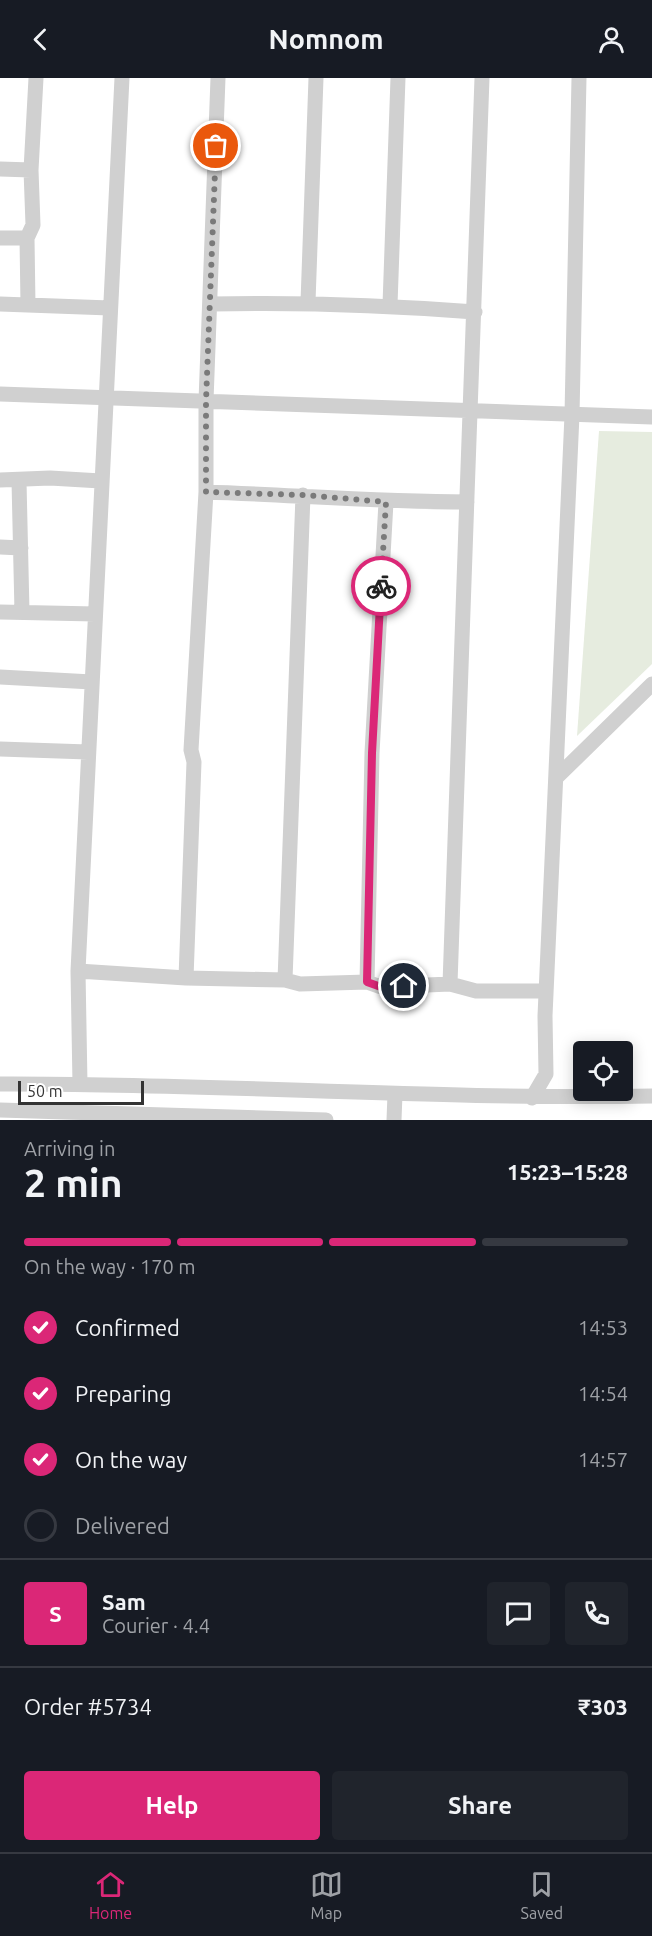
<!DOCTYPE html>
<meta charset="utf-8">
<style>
body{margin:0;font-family:Ubuntu,sans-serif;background:#20242c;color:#f1f3f6;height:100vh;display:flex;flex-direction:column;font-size:22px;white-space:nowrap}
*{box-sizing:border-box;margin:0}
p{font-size:20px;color:#9ea1a6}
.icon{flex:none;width:33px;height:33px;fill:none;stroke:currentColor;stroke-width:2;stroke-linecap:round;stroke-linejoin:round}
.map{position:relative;height:1042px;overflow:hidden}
.details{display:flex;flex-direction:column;background:#171b24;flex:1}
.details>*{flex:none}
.controls{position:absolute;left:573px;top:963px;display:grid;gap:12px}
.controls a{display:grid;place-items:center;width:60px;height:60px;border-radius:6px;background:#171b24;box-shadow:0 3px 15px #0003;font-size:30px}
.scale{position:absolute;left:18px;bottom:15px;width:126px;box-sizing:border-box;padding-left:6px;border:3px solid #333;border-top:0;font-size:16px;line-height:21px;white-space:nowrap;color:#333;-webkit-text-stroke:4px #fff;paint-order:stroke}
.pin{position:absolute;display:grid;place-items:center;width:51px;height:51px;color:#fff;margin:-26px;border:3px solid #fff;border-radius:50%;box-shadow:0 2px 6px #0007}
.courier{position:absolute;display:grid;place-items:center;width:60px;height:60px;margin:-30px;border:4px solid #db2777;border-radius:50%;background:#fff;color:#222;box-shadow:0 2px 8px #0007}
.head em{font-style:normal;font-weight:700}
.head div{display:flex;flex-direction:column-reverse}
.head{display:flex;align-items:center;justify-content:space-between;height:102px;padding:0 24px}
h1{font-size:39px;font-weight:700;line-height:45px}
.bar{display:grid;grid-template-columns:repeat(4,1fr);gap:9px 6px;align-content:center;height:72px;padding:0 24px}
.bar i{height:8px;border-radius:4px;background:#363941}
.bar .on{background:#db2777}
.bar p{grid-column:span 4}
.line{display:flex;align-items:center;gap:15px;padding:0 24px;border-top:2px solid #363941}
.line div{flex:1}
.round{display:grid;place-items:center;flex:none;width:63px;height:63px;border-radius:6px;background:#20242c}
ol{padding:0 24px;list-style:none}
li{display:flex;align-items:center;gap:18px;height:66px}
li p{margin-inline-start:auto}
li .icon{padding:6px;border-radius:50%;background:#db2777;color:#fff;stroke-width:4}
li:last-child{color:#9ea1a6}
li i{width:33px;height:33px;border:3px solid #363941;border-radius:50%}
.primary-button{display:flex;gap:12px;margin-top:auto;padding:12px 24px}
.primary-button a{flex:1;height:69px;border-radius:6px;background:#db2777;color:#fff;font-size:24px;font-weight:700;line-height:69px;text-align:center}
.primary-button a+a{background:#20242c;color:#f1f3f6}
header{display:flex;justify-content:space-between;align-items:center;height:78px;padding:0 24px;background:#171b24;font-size:27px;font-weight:700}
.tabs{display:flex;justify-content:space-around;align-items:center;height:84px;border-top:2px solid #363941;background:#171b24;font-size:16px;color:#9ea1a6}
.tabs a{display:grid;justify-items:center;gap:3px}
.tabs .on{color:#db2777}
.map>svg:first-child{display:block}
.green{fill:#e6ecdf}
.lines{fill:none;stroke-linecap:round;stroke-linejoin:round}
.minor{stroke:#d0d0d0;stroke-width:15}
.done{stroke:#7a7a7a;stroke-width:6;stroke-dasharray:0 10.8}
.route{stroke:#db2777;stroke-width:8}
</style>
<header><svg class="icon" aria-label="back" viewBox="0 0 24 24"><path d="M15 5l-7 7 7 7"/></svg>Nomnom<svg class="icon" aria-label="person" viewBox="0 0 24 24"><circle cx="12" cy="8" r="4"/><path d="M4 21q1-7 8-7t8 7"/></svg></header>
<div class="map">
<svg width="652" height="1042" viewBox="0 0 652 1042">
<rect width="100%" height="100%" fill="#fff"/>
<path class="green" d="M599,353L652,354V586L577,658Z"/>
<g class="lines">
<path class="minor" d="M0,91L31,92
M0,160H27L28,227
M27,160L33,147L31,92L36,0
M308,224L316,0
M0,226L110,230
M211,226C299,224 386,227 475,234
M390,227L398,0
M0,316L652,339
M0,402L50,400L101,403
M19,403L22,534
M206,414C293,417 380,424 467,424
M0,469L21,470
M0,534L95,536
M0,599L92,604
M0,671L88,674
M556,700L652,606
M78,893L186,900L285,902L303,417
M186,900L194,684L191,672L206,414V323L218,0
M285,902L300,906L367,904L381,909L450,906L476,913H546
M367,904L372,675L386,424
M450,906C458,604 473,302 482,0
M0,1006C217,1005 435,1022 652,1018
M80,1006L78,893L122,0
M532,1020L546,996L545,938L572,337L579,0
M0,1032L326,1042
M394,1042L395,1016"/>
</g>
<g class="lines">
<path class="done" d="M216,68L206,323V414L303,417L386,424L381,508"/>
<path class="route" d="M381,508L372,675L367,904L381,909L404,908"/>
</g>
</svg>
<div class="controls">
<a><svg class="icon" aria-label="locate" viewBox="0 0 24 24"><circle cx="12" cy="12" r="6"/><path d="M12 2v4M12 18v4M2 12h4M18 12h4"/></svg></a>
</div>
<div class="scale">50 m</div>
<div class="pin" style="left:216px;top:68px;background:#ea580c"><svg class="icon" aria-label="bag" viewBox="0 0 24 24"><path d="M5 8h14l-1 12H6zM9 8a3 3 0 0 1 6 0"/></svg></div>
<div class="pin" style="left:404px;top:908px;background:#1f2937"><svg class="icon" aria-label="home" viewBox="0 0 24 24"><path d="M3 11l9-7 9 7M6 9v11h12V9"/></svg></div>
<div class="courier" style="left:381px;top:508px"><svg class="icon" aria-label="bike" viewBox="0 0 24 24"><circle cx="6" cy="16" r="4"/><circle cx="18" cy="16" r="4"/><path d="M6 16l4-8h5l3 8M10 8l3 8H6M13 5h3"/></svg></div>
</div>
<section class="details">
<div class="head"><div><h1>2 min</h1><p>Arriving in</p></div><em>15:23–15:28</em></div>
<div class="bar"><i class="on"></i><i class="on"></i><i class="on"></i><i></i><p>On the way · 170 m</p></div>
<ol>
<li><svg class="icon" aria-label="check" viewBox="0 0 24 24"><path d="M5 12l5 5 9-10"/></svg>Confirmed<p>14:53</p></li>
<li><svg class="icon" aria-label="check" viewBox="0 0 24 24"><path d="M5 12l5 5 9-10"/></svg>Preparing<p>14:54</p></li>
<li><svg class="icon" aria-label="check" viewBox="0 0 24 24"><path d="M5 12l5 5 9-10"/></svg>On the way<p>14:57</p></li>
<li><i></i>Delivered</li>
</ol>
<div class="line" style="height:108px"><b class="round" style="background:#db2777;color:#fff">S</b><div><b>Sam</b><p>Courier · 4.4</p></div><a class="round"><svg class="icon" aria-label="chat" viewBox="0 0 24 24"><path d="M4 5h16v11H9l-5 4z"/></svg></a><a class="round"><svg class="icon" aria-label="phone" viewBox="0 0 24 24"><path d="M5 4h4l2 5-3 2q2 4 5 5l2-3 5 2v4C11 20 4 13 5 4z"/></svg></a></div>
<div class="line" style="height:78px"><div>Order #5734</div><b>₹303</b></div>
<div class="primary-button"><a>Help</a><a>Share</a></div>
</section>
<nav class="tabs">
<a class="on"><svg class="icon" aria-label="home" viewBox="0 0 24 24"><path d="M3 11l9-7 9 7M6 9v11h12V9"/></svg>Home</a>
<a><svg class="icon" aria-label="map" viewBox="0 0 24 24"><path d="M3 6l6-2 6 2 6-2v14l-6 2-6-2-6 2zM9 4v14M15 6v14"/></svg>Map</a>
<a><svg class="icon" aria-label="saved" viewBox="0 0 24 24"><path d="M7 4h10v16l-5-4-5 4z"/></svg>Saved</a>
</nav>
